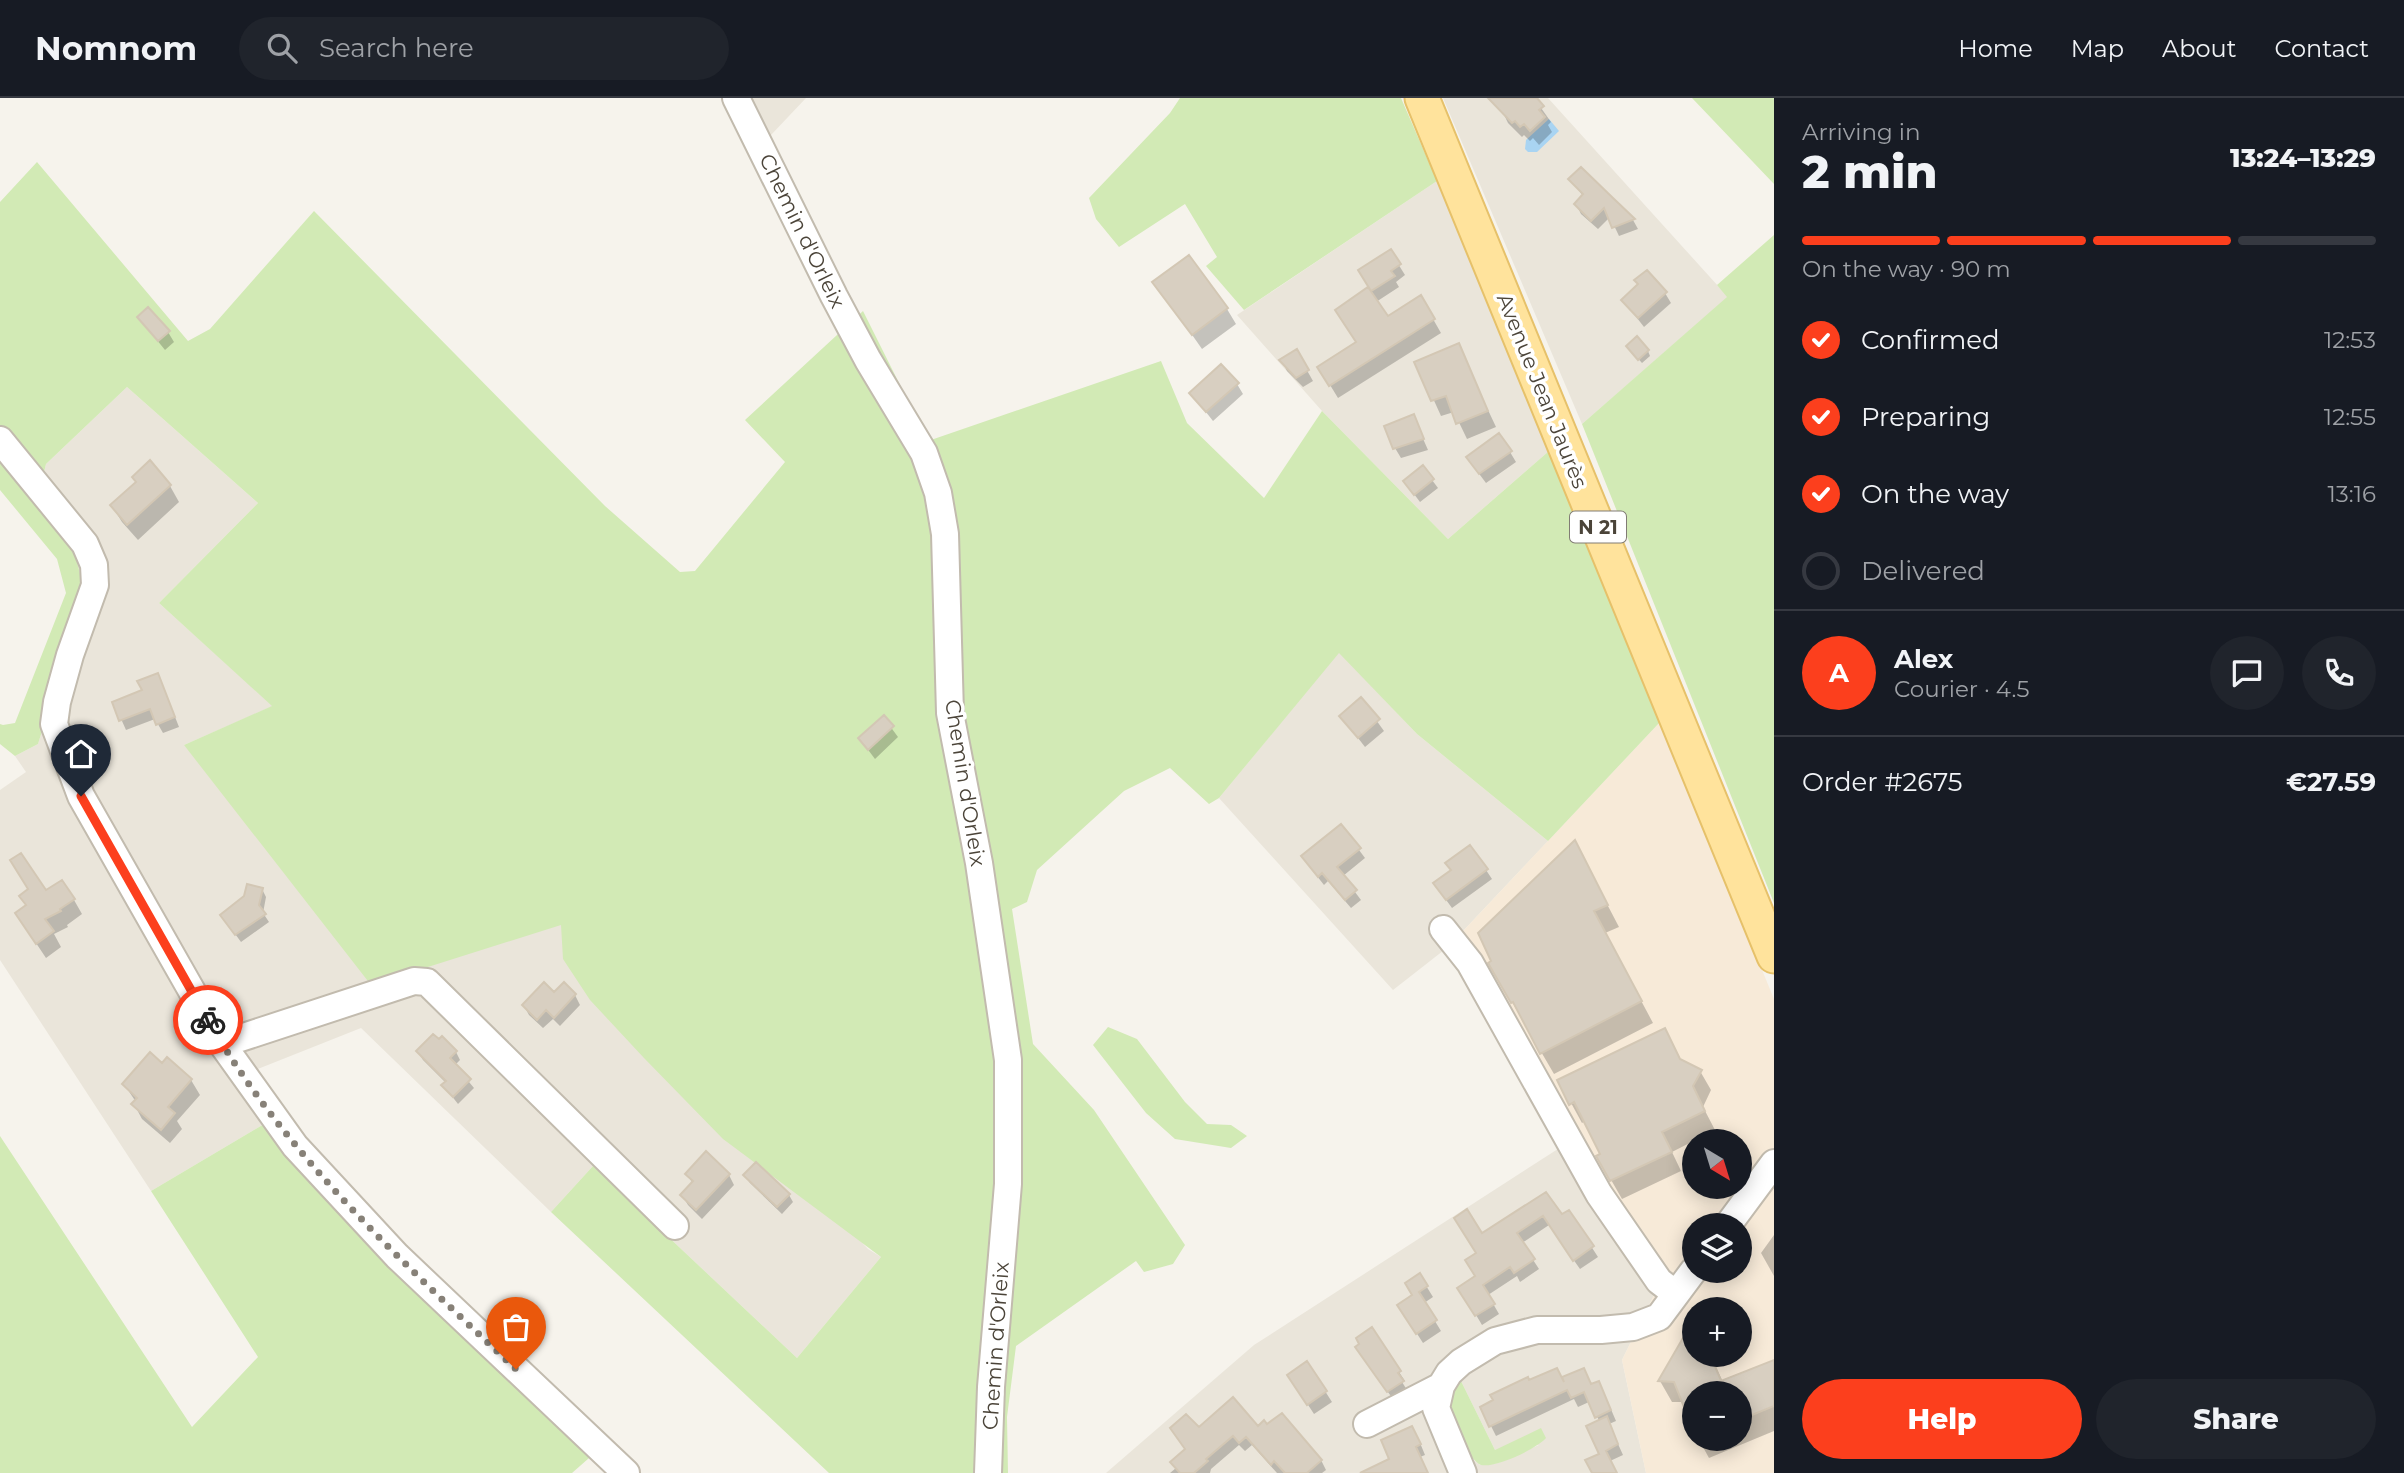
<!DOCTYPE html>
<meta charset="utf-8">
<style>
body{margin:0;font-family:Montserrat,sans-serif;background:#20242c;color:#f1f3f6;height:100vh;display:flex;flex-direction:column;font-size:26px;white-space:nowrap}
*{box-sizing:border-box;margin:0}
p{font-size:23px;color:#9ea1a6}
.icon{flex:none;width:38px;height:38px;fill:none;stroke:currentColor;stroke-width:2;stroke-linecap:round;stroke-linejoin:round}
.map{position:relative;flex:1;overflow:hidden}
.details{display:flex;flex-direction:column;background:#171b24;width:630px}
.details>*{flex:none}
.needle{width:46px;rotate:142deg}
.tools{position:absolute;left:1682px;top:1031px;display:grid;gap:14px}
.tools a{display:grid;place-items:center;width:70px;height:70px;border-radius:50%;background:#171b24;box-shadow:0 4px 18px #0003;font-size:35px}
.pin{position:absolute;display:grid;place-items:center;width:60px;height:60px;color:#fff;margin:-72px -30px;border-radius:50% 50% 50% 0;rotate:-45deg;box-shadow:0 0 7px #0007}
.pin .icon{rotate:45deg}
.courier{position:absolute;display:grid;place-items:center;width:70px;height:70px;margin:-35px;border:5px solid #fc3f1d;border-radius:50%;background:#fff;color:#222;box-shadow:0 2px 9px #0007}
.headline em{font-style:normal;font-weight:800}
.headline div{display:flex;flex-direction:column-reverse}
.headline{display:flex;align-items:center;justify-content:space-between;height:119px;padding:0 28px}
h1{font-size:46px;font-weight:800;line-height:52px}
.bar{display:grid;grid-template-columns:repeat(4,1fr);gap:10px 7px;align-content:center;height:84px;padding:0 28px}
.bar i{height:9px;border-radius:5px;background:#363941}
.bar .on{background:#fc3f1d}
.bar p{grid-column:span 4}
.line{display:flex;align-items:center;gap:18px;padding:0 28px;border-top:2px solid #363941}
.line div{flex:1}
.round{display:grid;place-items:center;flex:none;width:74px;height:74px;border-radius:37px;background:#20242c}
ol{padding:0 28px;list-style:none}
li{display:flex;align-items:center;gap:21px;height:77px}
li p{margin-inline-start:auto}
li .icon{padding:7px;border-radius:50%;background:#fc3f1d;color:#fff;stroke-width:4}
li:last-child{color:#9ea1a6}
li i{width:38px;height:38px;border:4px solid #363941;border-radius:50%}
.button{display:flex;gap:14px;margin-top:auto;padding:14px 28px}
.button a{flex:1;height:80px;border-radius:42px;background:#fc3f1d;color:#fff;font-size:28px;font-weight:800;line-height:80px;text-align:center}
.button a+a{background:#20242c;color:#f1f3f6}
header{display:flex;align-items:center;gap:42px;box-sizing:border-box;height:98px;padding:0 35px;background:#171b24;border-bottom:2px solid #363941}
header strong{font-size:33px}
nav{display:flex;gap:38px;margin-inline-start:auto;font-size:24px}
.search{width:490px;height:63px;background:#20242c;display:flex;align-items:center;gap:18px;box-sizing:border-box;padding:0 24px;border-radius:38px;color:#9ea1a6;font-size:26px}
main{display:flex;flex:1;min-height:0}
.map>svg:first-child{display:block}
.residential{fill:#eae5da;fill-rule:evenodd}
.commercial{fill:#f7ead8;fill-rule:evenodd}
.green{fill:#d2eab5}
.water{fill:#a9d4f2}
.shadow{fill:#0003}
.building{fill:#d8cfc1;stroke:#d3c7b4;stroke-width:2}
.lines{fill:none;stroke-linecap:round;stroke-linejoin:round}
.minor-casing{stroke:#c2bbae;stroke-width:30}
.major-casing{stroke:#e6c16a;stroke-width:37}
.minor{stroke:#fff;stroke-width:26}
.major{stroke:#ffe39c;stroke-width:33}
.done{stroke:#878178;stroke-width:7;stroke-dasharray:0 12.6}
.route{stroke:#fc3f1d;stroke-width:9}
.labels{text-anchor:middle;stroke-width:7;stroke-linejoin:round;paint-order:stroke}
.shield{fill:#fff;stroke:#817c74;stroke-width:2}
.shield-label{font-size:19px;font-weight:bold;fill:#4b4439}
.street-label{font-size:21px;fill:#4b4439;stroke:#fff}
</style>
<header>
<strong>Nomnom</strong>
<div class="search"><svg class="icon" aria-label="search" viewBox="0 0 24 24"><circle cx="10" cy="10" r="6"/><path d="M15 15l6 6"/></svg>Search here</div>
<nav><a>Home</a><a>Map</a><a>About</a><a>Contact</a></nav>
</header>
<main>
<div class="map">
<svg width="1774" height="1375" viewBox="0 0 1774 1375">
<rect width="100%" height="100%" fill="#f6f3ec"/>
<path class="residential" d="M726,0H806L754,55Z
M1443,0H1548L1728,199L1582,326Z
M1437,83L1549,353L1448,441L1322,313L1237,217Z
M127,289L258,405L159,505L273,608L184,647L562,827L868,1151L881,1159L797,1260L593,1068L551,1114L361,930L248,975L281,1016L151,1093L0,862V692L26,674L15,658L38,646L85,496L39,394L46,366Z
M1339,554L1417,636L1548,743L1448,849L1393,892L1219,700Z
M1561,1049L1656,1193L1622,1262L1646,1375H1106L1254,1247ZM1461,1283L1495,1352L1539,1347L1498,1365L1480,1367L1471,1360Z"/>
<path class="commercial" d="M1660,624L1774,901V1375H1646L1622,1262L1656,1193L1448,849ZM1694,1043H1740V1088H1694ZM1694,1127H1740V1172H1694ZM1694,1211H1740V1256H1694ZM1694,1295H1740V1340H1694Z"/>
<path class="green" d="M1180,0H1401L1437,83L1244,212L1206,168L1217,159L1185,106L1119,149L1096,121L1089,100L1170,15Z
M1692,0H1774V86Z
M37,64L188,243L210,231L314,113L605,408L680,474L695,473L785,364L745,322L863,213L928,343L1161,263L1187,325L1264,400L1322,313L1448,441L1549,353L1660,624L1548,743L1417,636L1339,555L1219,700L1209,706L1170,670L1124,693L1037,772L1027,804L1012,811L1033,946L1094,1012L1185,1147L1173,1166L1144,1174L1136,1163L1016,1248L1007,1319L1008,1375H829L551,1114L593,1068L797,1260L881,1159L723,1041L644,960L590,902L563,861L561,827L371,887L184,647L272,608L159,505L258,405L127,289L46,366L39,395L73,448L85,496L38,646L15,658L0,646V626L3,627L15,625L66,495L57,461L0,392V104Z
M1774,137V805L1582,326L1727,199L1717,187Z
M1108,929L1137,941L1185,1004L1207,1026L1231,1027L1247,1038L1231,1050L1175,1041L1146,1015L1093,947Z
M281,1016L365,1116L605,1346L572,1375H0V1038L192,1329L258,1259L151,1093Z
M1461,1283L1495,1352L1541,1330L1546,1340C1536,1351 1496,1370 1481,1367C1470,1364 1447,1318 1448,1306C1449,1297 1455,1289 1461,1283Z"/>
<path class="water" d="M1549,21L1559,33L1537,54H1528L1525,51L1526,42Z"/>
<path class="shadow" d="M1496,0H1534L1551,24L1548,27L1552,34L1539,47L1533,40L1530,43L1524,37L1522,39L1508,25Z
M1581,71L1633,122L1638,131L1619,138L1610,119L1598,131L1581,116L1576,106L1583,98L1571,82Z
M1390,153L1405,177L1396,184L1399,189L1376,204L1388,220L1421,200L1441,235L1338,300L1327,282L1357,245L1337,212L1370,190Z
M1155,184L1227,211L1236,226L1202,251Z
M1665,195L1671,205L1644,229L1623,202Z
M139,220L168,234L174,244L165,252Z
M1458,248L1496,329L1467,341L1454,314L1441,318L1417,265Z
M1296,253L1313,283L1303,289L1287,273L1282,263Z
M1631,253H1648L1650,258L1642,265Z
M1237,286L1243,296L1213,323L1191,295Z
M1413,318L1428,352L1401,360L1395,350Z
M1510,354L1516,364L1486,385L1474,369Z
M150,365L170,388L179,404L138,442L122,424L112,408L137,385Z
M1423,370L1438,390L1420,404L1405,384Z
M162,586L179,629L163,635L155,621L126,632L114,605Z
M1361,601L1384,633L1365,649L1341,618Z
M884,620L898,639L875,661L860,641Z
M1341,728L1365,760L1343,778L1361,802L1351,810L1328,783L1324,787L1309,768Z
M1586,766L1619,829L1605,835L1653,925L1554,976L1490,866Z
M1486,772L1492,781L1452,810L1441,795Z
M262,791L266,799L263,815L269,824L241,844L227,825Z
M46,794L74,802L82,816L67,827L68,829L54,836L61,849L46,860L26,830Z
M564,887L575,897L580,907L560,928L553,921L543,930L529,917L524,908L554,897Z
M418,954H456L460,962L455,967L474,990L458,1006L444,988L446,985L423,962Z
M167,961L191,982L200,997L177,1023L182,1031L170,1045L142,1021L134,1006L136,1004L124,986L162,967Z
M1681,963L1700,973L1711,992L1703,1009L1715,1032L1672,1054L1681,1073L1622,1101L1598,1059L1602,1057L1585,1023L1582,1025L1559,983Z
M706,1056L729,1077L734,1087L702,1121L688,1107L682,1097L693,1086L687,1076Z
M745,1078L789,1097L793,1104L782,1116L750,1085Z
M1546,1096L1562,1119L1569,1114L1598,1159L1580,1171L1549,1127L1522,1145L1539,1171L1520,1184L1517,1178L1488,1197L1499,1216L1482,1227L1460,1190L1477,1179L1481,1137Z
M1774,1137V1178L1761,1155Z
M1420,1178L1433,1199L1424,1205L1441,1233L1423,1245L1405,1217Z
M1371,1232L1405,1283L1402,1284L1407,1292L1393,1301L1362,1258L1361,1246Z
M1686,1239L1694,1244V1256H1710L1723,1284L1774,1264V1333L1709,1360L1698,1340H1740V1295H1694V1330L1684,1304H1672L1660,1283Z
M1307,1265L1332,1304L1314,1316L1295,1287Z
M1583,1272L1592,1288L1604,1295L1616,1323L1609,1326L1623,1357L1610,1363L1616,1375H1594L1601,1357L1600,1324L1589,1304L1578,1309L1574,1301L1496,1338L1482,1310L1529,1284L1562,1281Z
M1199,1331H1258L1321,1362L1326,1372L1322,1375H1277L1252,1347L1245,1353L1239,1347L1211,1371L1210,1375H1170L1176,1370Z
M1418,1340L1425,1357L1420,1359L1427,1375H1387Z"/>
<path class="building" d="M1488,0H1537L1544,8L1539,12L1545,19L1530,33L1524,26L1520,29L1515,23L1512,25Z
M1581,69L1613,100L1635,121L1612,130L1604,110L1591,123L1574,106L1583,96L1568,81Z
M1391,151L1401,166L1391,173L1395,178L1371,193L1358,172Z
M1189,157L1228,210L1192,237L1152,184Z
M1647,172L1667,194L1638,220L1621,202L1638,186L1634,182Z
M1368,189L1388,218L1421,197L1435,221L1329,288L1317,269L1356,244L1335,212Z
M148,209L170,233L158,243L137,219Z
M1637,238L1649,252L1638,262L1626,248Z
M1459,245L1488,313L1456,326L1446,298L1431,303L1414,264Z
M1297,251L1309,272L1296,280L1279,262Z
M1221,266L1239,285L1206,314L1189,295Z
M1414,316L1424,341L1393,351L1384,328Z
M1499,335L1512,353L1479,376L1466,359Z
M150,362L171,387L127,427L110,407L136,384L132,379Z
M1423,367L1434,381L1414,397L1403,383Z
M158,575L175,619L156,627L150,611L119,623L112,604L142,592L137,583Z
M1361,599L1380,621L1358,640L1339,618Z
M884,617L894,628L868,652L858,640Z
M1341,726L1361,750L1337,769L1357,792L1345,802L1322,775L1318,779L1301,758Z
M1575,742L1608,807L1594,813L1642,903L1540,956L1513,904L1511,905L1488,865L1491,863L1478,835Z
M1470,747L1488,771L1446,802L1433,785L1451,772L1445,765Z
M21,755L46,792L62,782L75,801L60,811L61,813L45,821L54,833L36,846L15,815L26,807L19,798L28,791L10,762Z
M247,786L263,790L259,807L266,816L235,837L220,817L244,798Z
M544,884L554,894L564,884L576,896L554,920L546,912L537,922L522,907Z
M1665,930L1680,961L1702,972L1693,988L1705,1013L1662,1034L1672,1054L1610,1083L1596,1058L1600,1056L1574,1004L1569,1007L1557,982Z
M433,936L439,941L442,938L457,953L450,960L471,981L453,999L441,987L446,983L416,953Z
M150,954L162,965L167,959L192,981L168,1009L175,1015L161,1032L131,1006L137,1000L122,986Z
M706,1053L730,1076L696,1112L680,1097L693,1083L685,1076Z
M756,1064L790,1096L777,1109L743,1077Z
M1546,1094L1562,1116L1569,1112L1594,1148L1573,1163L1543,1118L1517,1135L1535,1161L1514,1175L1510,1169L1483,1187L1495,1206L1475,1218L1457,1190L1475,1178L1465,1162L1476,1155L1454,1120L1467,1111L1482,1135Z
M1420,1175L1428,1188L1419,1194L1437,1222L1416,1236L1397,1207L1412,1197L1405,1185Z
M1694,1221V1256H1710L1721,1283L1774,1262V1308L1740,1322V1295H1694L1693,1332L1674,1284L1658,1283Z
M1372,1229L1401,1273L1398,1275L1404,1283L1387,1294L1355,1249L1359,1246L1356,1240Z
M1307,1263L1327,1293L1307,1307L1287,1277Z
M1557,1270L1564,1284L1562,1279L1584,1270L1591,1286L1599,1283L1611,1312L1595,1320L1584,1294L1571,1300L1567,1292L1489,1329L1480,1309L1493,1302L1490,1297L1528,1279L1529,1282Z
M1233,1299L1258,1328L1264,1322L1267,1326L1282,1315L1322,1362L1307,1375H1285L1274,1363L1271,1367L1246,1339L1239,1345L1233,1338L1206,1361L1208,1363L1194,1375H1180L1170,1364L1185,1351L1170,1330L1186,1316L1199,1329Z
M1607,1318L1618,1346L1606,1353L1617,1375H1592L1585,1362L1599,1356L1586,1328Z
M1412,1328L1421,1346L1416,1349L1428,1375H1360L1389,1361L1381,1342Z"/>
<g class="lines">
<defs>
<path id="minor" d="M736,0L834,198L868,262L924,355L938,395L945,436L950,615L979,765L1008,962V1086L991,1289L988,1375
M0,342L85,446L94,467L95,487L70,557L57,604L54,626L81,698L222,946L295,1048L397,1158L626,1375
M1443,831L1470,865L1599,1096L1659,1183L1676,1196
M222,946L414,883L427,884L675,1128
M1728,1127L1774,1065
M1441,1288L1436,1310L1463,1375
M1367,1326L1441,1288L1449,1275L1461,1264L1495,1243L1537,1232H1601L1633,1229L1659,1219L1694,1172"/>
<path id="major" d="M1422,0L1774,858"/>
</defs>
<use href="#minor" class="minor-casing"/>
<use href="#major" class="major-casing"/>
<use href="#minor" class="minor"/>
<use href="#major" class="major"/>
</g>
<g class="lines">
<path class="done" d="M208,922C286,1058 403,1165 516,1271"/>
<path class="route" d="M81,698L208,922"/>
</g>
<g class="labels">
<rect class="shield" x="1570" y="413.5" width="56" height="31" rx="5"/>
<g class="shield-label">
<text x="1598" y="436">N 21</text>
</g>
<g class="street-label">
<text transform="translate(802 133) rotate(64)" y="7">Chemin d'Orleix</text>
<text transform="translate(1542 293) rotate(68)" y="7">Avenue Jean Jaurès</text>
<text transform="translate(965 685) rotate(81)" y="7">Chemin d'Orleix</text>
<text transform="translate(996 1248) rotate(-86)" y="7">Chemin d'Orleix</text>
</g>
</g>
</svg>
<div class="tools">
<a><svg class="needle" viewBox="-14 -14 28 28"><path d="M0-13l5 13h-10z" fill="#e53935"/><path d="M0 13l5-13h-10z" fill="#9ea1a6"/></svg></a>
<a><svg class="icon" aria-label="layers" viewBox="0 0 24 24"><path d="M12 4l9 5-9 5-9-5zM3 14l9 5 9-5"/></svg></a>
<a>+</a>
<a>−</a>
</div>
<div class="pin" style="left:516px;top:1271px;background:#ea580c"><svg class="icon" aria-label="bag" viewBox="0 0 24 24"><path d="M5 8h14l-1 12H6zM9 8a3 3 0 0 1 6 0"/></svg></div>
<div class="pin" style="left:81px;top:698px;background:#1f2937"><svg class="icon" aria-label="home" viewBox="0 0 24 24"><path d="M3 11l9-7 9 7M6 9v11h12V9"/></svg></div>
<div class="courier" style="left:208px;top:922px"><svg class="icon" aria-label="bike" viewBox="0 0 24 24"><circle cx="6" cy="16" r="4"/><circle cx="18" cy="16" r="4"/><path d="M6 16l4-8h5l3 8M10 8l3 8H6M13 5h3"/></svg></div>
</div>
<section class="details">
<div class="headline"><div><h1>2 min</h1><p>Arriving in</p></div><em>13:24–13:29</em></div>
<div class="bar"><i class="on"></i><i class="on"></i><i class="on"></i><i></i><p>On the way · 90 m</p></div>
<ol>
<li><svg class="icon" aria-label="check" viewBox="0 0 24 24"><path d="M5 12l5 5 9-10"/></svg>Confirmed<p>12:53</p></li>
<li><svg class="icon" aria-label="check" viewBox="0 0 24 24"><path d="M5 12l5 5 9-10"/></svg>Preparing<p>12:55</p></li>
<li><svg class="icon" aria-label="check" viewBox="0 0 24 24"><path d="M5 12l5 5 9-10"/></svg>On the way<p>13:16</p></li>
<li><i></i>Delivered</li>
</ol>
<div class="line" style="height:126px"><b class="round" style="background:#fc3f1d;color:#fff">A</b><div><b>Alex</b><p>Courier · 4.5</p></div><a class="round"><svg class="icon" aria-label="chat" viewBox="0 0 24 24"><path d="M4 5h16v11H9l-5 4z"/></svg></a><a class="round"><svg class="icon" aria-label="phone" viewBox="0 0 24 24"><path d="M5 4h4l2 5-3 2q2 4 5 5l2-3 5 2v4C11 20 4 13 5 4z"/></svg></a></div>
<div class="line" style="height:91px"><div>Order #2675</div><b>€27.59</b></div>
<div class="button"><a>Help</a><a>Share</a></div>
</section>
</main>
